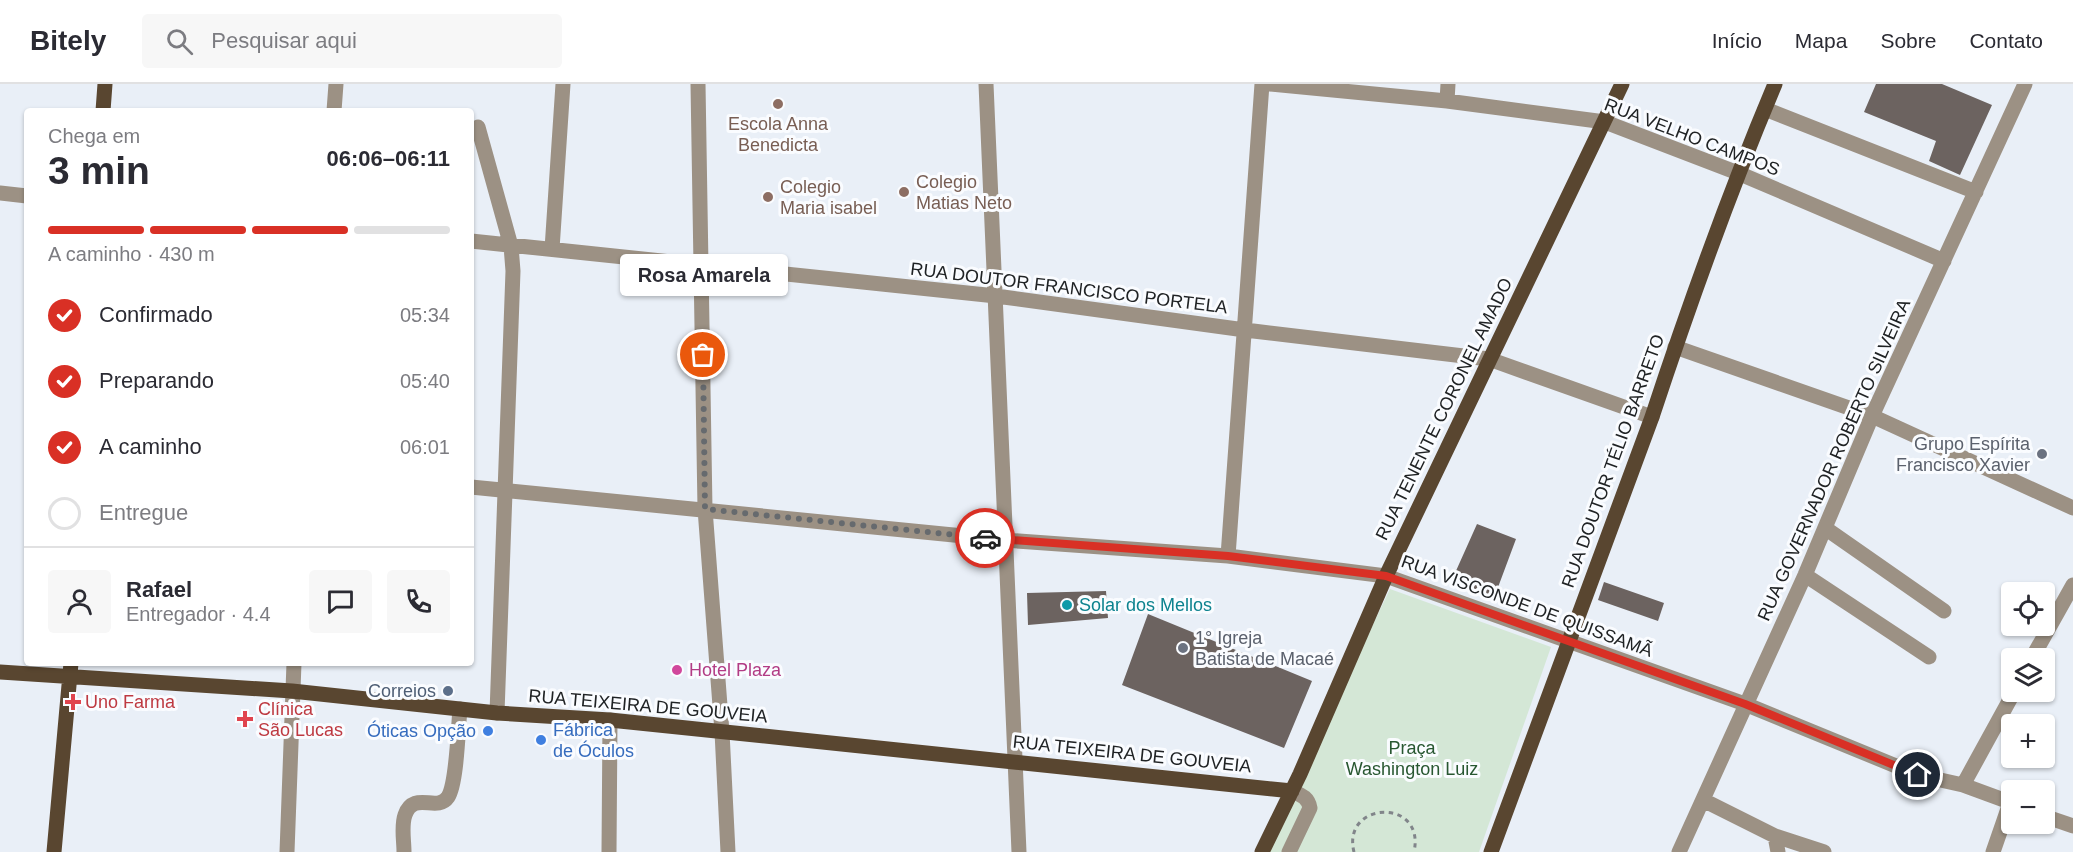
<!DOCTYPE html>
<html lang="pt">
<meta charset="utf-8">
<style>
body{margin:0;font-family:Arial,sans-serif;background:#f7f7f7;color:#2b2b33;height:100vh;display:flex;flex-direction:column;font-size:22px;white-space:nowrap}
*{box-sizing:border-box;margin:0}
p{font-size:20px;color:#7c7c81}
.icon{flex:none;width:33px;height:33px;fill:none;stroke:currentColor;stroke-width:2;stroke-linecap:round;stroke-linejoin:round}
.map{position:relative;flex:1;overflow:hidden}
.panel{position:absolute;left:24px;top:24px;width:450px;height:558px;display:flex;flex-direction:column;background:#fff;border-radius:6px;box-shadow:0 2px 4px #0004}
.panel>*{flex:none}
.tools{position:absolute;left:2001px;top:498px;display:grid;gap:12px}
.tools a{display:grid;place-items:center;width:54px;height:54px;border-radius:6px;background:#fff;box-shadow:0 2px 4px #0004;font-size:30px}
.pin{position:absolute;display:grid;place-items:center;width:51px;height:51px;color:#fff;margin:-26px;border:3px solid #fff;border-radius:50%;box-shadow:0 2px 6px #0007}
.courier{position:absolute;display:grid;place-items:center;width:60px;height:60px;margin:-30px;border:4px solid #d93025;border-radius:50%;background:#fff;color:#222;box-shadow:0 2px 8px #0007}
.bubble{position:absolute;height:42px;border-radius:6px;background:#fff;box-shadow:0 2px 4px #0004;font-size:20px;font-weight:700;line-height:42px;text-align:center}
.headline em{font-style:normal;font-weight:700}
.headline div{display:flex;flex-direction:column-reverse}
.headline{display:flex;align-items:center;justify-content:space-between;height:102px;padding:0 24px}
h1{font-size:39px;font-weight:700;line-height:45px}
.bar{display:grid;grid-template-columns:repeat(4,1fr);gap:9px 6px;align-content:center;height:72px;padding:0 24px}
.bar i{height:8px;border-radius:4px;background:#e1e1e2}
.bar .current{background:#d93025}
.bar p{grid-column:span 4}
.line{display:flex;align-items:center;gap:15px;padding:0 24px;border-top:2px solid #e1e1e2}
.line div{flex:1}
.round{display:grid;place-items:center;flex:none;width:63px;height:63px;border-radius:6px;background:#f7f7f7}
ol{padding:0 24px;list-style:none}
li{display:flex;align-items:center;gap:18px;height:66px}
li p{margin-inline-start:auto}
li .icon{padding:6px;border-radius:50%;background:#d93025;color:#fff;stroke-width:4}
li:last-child{color:#7c7c81}
li i{width:33px;height:33px;border:3px solid #e1e1e2;border-radius:50%}
header{display:flex;align-items:center;gap:36px;box-sizing:border-box;height:84px;padding:0 30px;background:#fff;border-bottom:2px solid #e1e1e2}
header strong{font-size:28px}
nav{display:flex;gap:33px;margin-inline-start:auto;font-size:21px}
.search{width:420px;height:54px;background:#f7f7f7;display:flex;align-items:center;gap:15px;box-sizing:border-box;padding:0 21px;border-radius:6px;color:#7c7c81;font-size:22px}
.map>svg:first-child{display:block}
.green{fill:#d4e7d6}
.building{fill:#6c6360}
.lines{fill:none;stroke-linecap:round;stroke-linejoin:round}
.path{stroke:#81858a;stroke-width:3;stroke-dasharray:4.5 4.5;stroke-linecap:butt}
.minor{stroke:#9c9184;stroke-width:15}
.major{stroke:#594630;stroke-width:15}
.done{stroke:#666a6e;stroke-width:6;stroke-dasharray:0 10.8}
.route{stroke:#d93025;stroke-width:8}
.education-dot{fill:#8d6e63;stroke:#fafcff;stroke-width:2}
.worship-dot{fill:#6b7280;stroke:#fafcff;stroke-width:2}
.culture-dot{fill:#0f9aa8;stroke:#fafcff;stroke-width:2}
.hotel-dot{fill:#d1479c;stroke:#fafcff;stroke-width:2}
.service-dot{fill:#5c6f8a;stroke:#fafcff;stroke-width:2}
.health-dot{fill:#e0444e;stroke:#fafcff;stroke-width:2}
.shop-dot{fill:#3f7fe0;stroke:#fafcff;stroke-width:2}
.labels{text-anchor:middle;stroke-width:6;stroke-linejoin:round;paint-order:stroke}
.education-label{font-size:18px;fill:#785e54;stroke:#fafcff;text-anchor:start}
.street-label{font-size:18px;fill:#202325;stroke:#fafcff}
.worship-label{font-size:18px;fill:#5b616d;stroke:#fafcff;text-anchor:end}
.culture-label{font-size:18px;fill:#0d838f;stroke:#fafcff;text-anchor:start}
.hotel-label{font-size:18px;fill:#b23c85;stroke:#fafcff;text-anchor:start}
.service-label{font-size:18px;fill:#4e5e75;stroke:#fafcff;text-anchor:end}
.health-label{font-size:18px;fill:#be3a42;stroke:#fafcff;text-anchor:start}
.shop-label{font-size:18px;fill:#366cbe;stroke:#fafcff;text-anchor:start}
.park-label{font-size:18px;fill:#285731;stroke:#fafcff}
</style>
<header>
<strong>Bitely</strong>
<div class="search"><svg class="icon" aria-label="search" viewBox="0 0 24 24"><circle cx="10" cy="10" r="6"/><path d="M15 15l6 6"/></svg>Pesquisar aqui</div>
<nav><a>Início</a><a>Mapa</a><a>Sobre</a><a>Contato</a></nav>
</header>
<div class="map">
<svg width="2073" height="768" viewBox="0 0 2073 768">
<rect width="100%" height="100%" fill="#e9eff7"/>
<path class="green" d="M1390,505L1551,563L1479,768H1263Z"/>
<path class="building" d="M1876,0H1942L1992,21L1960,91L1929,77L1936,57L1864,28Z
M1477,440L1516,455L1494,514L1451,498Z
M1604,498L1664,519L1658,537L1598,516Z
M1106,507L1108,534L1028,541L1027,509Z
M1148,530L1312,597L1284,664L1122,601Z"/>
<g class="lines">
<path class="path" d="M1354,768C1341,717 1426,713 1414,768"/>
<path class="minor" d="M698,0L705,425L722,648L728,768
M986,0L1019,768
M1270,0L1447,17L1605,38L1738,89L1944,177
M1447,17L1448,0
M1765,25L1976,108
M334,27L336,0
M478,43L511,162L513,187L497,629
M0,109L27,112
M471,157L996,212L1245,246L1489,275L1652,333
M552,165L563,0
M1675,263L1872,332L2073,424
M471,403L1004,456L1228,472L1386,492L1745,620L1918,691L1963,701L2012,719
M1825,444L1944,527
M1228,472L1262,0
M1805,491L1929,573
M2032,574L2073,501
M1963,701L2014,608
M1703,716L1775,752L1824,768
M2044,732L2073,742
M1775,752L1778,768
M287,768L294,579
M404,768C404,756 401,742 405,731C414,706 437,729 448,713C457,699 458,644 460,625
M609,768L610,636
M1289,768L1310,724C1308,713 1301,711 1292,707
M1679,768L1805,491L1872,332L2025,0
M1993,768L2010,719"/>
<path class="major" d="M103,27L105,0
M0,588L292,607L497,629L610,636L1292,707
M54,768L71,579
M1262,768L1300,690L1386,492L1622,0
M1491,768L1652,333C1689,221 1729,109 1775,0"/>
</g>
<g class="lines">
<path class="done" d="M703,271L705,425L985,454"/>
<path class="route" d="M985,454L1228,472L1386,492L1745,620L1918,691"/>
</g>
<g class="education-dot">
<circle cx="778" cy="20" r="6"/>
<circle cx="904" cy="108" r="6"/>
<circle cx="768" cy="113" r="6"/>
</g>
<g class="worship-dot">
<circle cx="2042" cy="370" r="6"/>
<circle cx="1183" cy="564" r="6"/>
</g>
<circle class="culture-dot" cx="1067" cy="521" r="6"/>
<circle class="hotel-dot" cx="677" cy="586" r="6"/>
<circle class="service-dot" cx="448" cy="607" r="6"/>
<g class="health-dot">
<path d="M70 609h6v6h6v6h-6v6h-6v-6h-6v-6h6z"/>
<path d="M242 626h6v6h6v6h-6v6h-6v-6h-6v-6h6z"/>
</g>
<g class="shop-dot">
<circle cx="488" cy="647" r="6"/>
<circle cx="541" cy="656" r="6"/>
</g>
<g class="labels">
<g class="education-label">
<text x="778" y="46" text-anchor="middle">Escola Anna<tspan x="778" dy="21">Benedicta</tspan></text>
<text x="916" y="104">Colegio<tspan x="916" dy="21">Matias Neto</tspan></text>
<text x="780" y="109">Colegio<tspan x="780" dy="21">Maria isabel</tspan></text>
</g>
<g class="street-label">
<text transform="translate(1692 53) rotate(21)" y="6">RUA VELHO CAMPOS</text>
<text transform="translate(1069 204) rotate(7)" y="6">RUA DOUTOR FRANCISCO PORTELA</text>
<text transform="translate(1444 325) rotate(-64)" y="6">RUA TENENTE CORONEL AMADO</text>
<text transform="translate(1834 376) rotate(-66)" y="6">RUA GOVERNADOR ROBERTO SILVEIRA</text>
<text transform="translate(1613 377) rotate(-70)" y="6">RUA DOUTOR TÉLIO BARRETO</text>
<text transform="translate(1527 522) rotate(20)" y="6">RUA VISCONDE DE QUISSAMÃ</text>
<text transform="translate(648 622) rotate(5)" y="6">RUA TEIXEIRA DE GOUVEIA</text>
<text transform="translate(1132 670) rotate(6)" y="6">RUA TEIXEIRA DE GOUVEIA</text>
</g>
<g class="worship-label">
<text x="2030" y="366">Grupo Espírita<tspan x="2030" dy="21">Francisco Xavier</tspan></text>
<text x="1195" y="560" text-anchor="start">1° Igreja<tspan x="1195" dy="21">Batista de Macaé</tspan></text>
</g>
<g class="culture-label">
<text x="1079" y="527">Solar dos Mellos</text>
</g>
<g class="hotel-label">
<text x="689" y="592">Hotel Plaza</text>
</g>
<g class="service-label">
<text x="436" y="613">Correios</text>
</g>
<g class="health-label">
<text x="85" y="624">Uno Farma</text>
<text x="258" y="631">Clínica<tspan x="258" dy="21">São Lucas</tspan></text>
</g>
<g class="shop-label">
<text x="553" y="652">Fábrica<tspan x="553" dy="21">de Óculos</tspan></text>
<text x="476" y="653" text-anchor="end">Óticas Opção</text>
</g>
<g class="park-label">
<text x="1412" y="670">Praça<tspan x="1412" dy="21">Washington Luiz</tspan></text>
</g>
</g>
</svg>
<div class="tools">
<a><svg class="icon" aria-label="locate" viewBox="0 0 24 24"><circle cx="12" cy="12" r="6"/><path d="M12 2v4M12 18v4M2 12h4M18 12h4"/></svg></a>
<a><svg class="icon" aria-label="layers" viewBox="0 0 24 24"><path d="M12 4l9 5-9 5-9-5zM3 14l9 5 9-5"/></svg></a>
<a>+</a>
<a>−</a>
</div>
<div class="pin" style="left:703px;top:271px;background:#ea580c"><svg class="icon" aria-label="bag" viewBox="0 0 24 24"><path d="M5 8h14l-1 12H6zM9 8a3 3 0 0 1 6 0"/></svg></div>
<div class="pin" style="left:1918px;top:691px;background:#1f2937"><svg class="icon" aria-label="home" viewBox="0 0 24 24"><path d="M3 11l9-7 9 7M6 9v11h12V9"/></svg></div>
<div class="courier" style="left:985px;top:454px"><svg class="icon" aria-label="car" viewBox="0 0 24 24"><path d="M5 17H2v-5l4-1 3-4h7l3 4 3 1v5h-3M9 17h6M6 11h13"/><circle cx="7" cy="17" r="2"/><circle cx="17" cy="17" r="2"/></svg></div>
<div class="bubble" style="left:620px;top:170px;width:168px">Rosa Amarela</div>
<section class="panel">
<div class="headline"><div><h1>3 min</h1><p>Chega em</p></div><em>06:06–06:11</em></div>
<div class="bar"><i class="current"></i><i class="current"></i><i class="current"></i><i></i><p>A caminho · 430 m</p></div>
<ol>
<li><svg class="icon" aria-label="check" viewBox="0 0 24 24"><path d="M5 12l5 5 9-10"/></svg>Confirmado<p>05:34</p></li>
<li><svg class="icon" aria-label="check" viewBox="0 0 24 24"><path d="M5 12l5 5 9-10"/></svg>Preparando<p>05:40</p></li>
<li><svg class="icon" aria-label="check" viewBox="0 0 24 24"><path d="M5 12l5 5 9-10"/></svg>A caminho<p>06:01</p></li>
<li><i></i>Entregue</li>
</ol>
<div class="line" style="height:108px"><a class="round"><svg class="icon" aria-label="person" viewBox="0 0 24 24"><circle cx="12" cy="8" r="4"/><path d="M4 21q1-7 8-7t8 7"/></svg></a><div><b>Rafael</b><p>Entregador · 4.4</p></div><a class="round"><svg class="icon" aria-label="chat" viewBox="0 0 24 24"><path d="M4 5h16v11H9l-5 4z"/></svg></a><a class="round"><svg class="icon" aria-label="phone" viewBox="0 0 24 24"><path d="M5 4h4l2 5-3 2q2 4 5 5l2-3 5 2v4C11 20 4 13 5 4z"/></svg></a></div>
</section>
</div>
